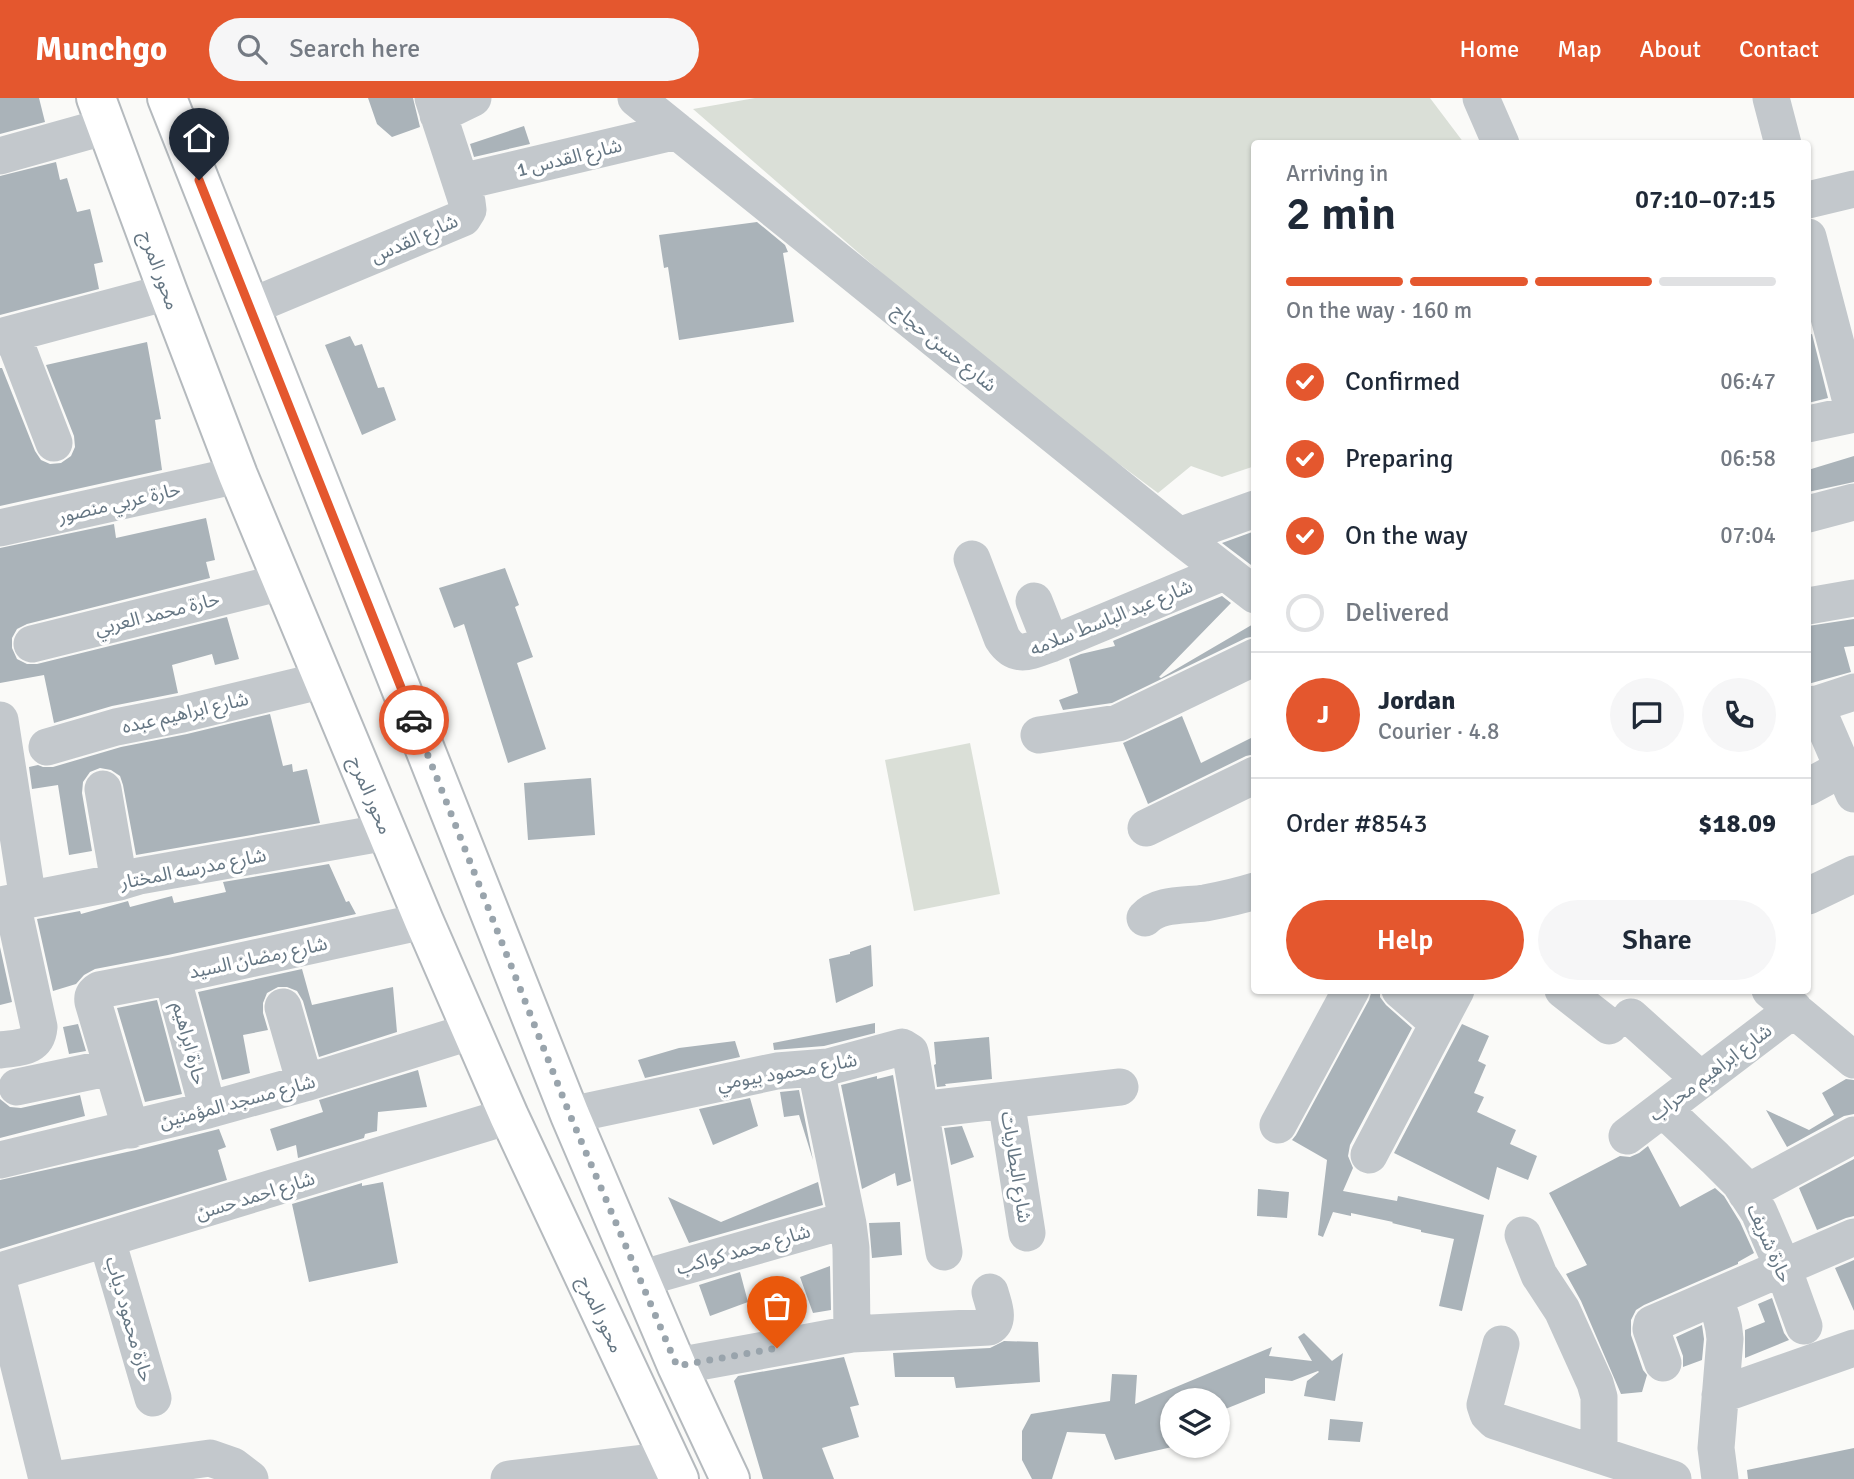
<!DOCTYPE html>
<meta charset="utf-8">
<style>
body{margin:0;font-family:Signika,"Noto Sans Arabic",sans-serif;background:#f6f6f7;color:#1f2937;height:100vh;display:flex;flex-direction:column;font-size:26px;white-space:nowrap}
*{box-sizing:border-box;margin:0}
p{font-size:23px;color:#747a83}
.icon{flex:none;width:38px;height:38px;fill:none;stroke:currentColor;stroke-width:2;stroke-linecap:round;stroke-linejoin:round}
.map{position:relative;flex:1;overflow:hidden}
.sheet{position:absolute;left:1251px;top:42px;width:560px;height:854px;display:flex;flex-direction:column;background:#fff;border-radius:7px;box-shadow:0 2px 5px #0004}
.sheet>*{flex:none}
.buttons{position:absolute;left:1160px;top:1290px;display:grid;gap:14px}
.buttons a{display:grid;place-items:center;width:70px;height:70px;border-radius:50%;background:#fff;box-shadow:0 2px 5px #0004;font-size:35px}
.pin{position:absolute;display:grid;place-items:center;width:60px;height:60px;color:#fff;margin:-72px -30px;border-radius:50% 50% 50% 0;rotate:-45deg;box-shadow:0 0 7px #0007}
.pin .icon{rotate:45deg}
.courier{position:absolute;display:grid;place-items:center;width:70px;height:70px;margin:-35px;border:5px solid #e4572e;border-radius:50%;background:#fff;color:#222;box-shadow:0 2px 9px #0007}
.summary em{font-style:normal;font-weight:600}
.summary div{display:flex;flex-direction:column-reverse}
.summary{display:flex;align-items:center;justify-content:space-between;height:119px;padding:0 35px}
h1{font-size:46px;font-weight:600;line-height:52px}
.bar{display:grid;grid-template-columns:repeat(4,1fr);gap:10px 7px;align-content:center;height:84px;padding:0 35px}
.bar i{height:9px;border-radius:5px;background:#e0e1e3}
.bar .current{background:#e4572e}
.bar p{grid-column:span 4}
.line{display:flex;align-items:center;gap:18px;padding:0 35px;border-top:2px solid #e0e1e3}
.line div{flex:1}
.round{display:grid;place-items:center;flex:none;width:74px;height:74px;border-radius:37px;background:#f6f6f7}
ol{padding:0 35px;list-style:none}
li{display:flex;align-items:center;gap:21px;height:77px}
li p{margin-inline-start:auto}
li .icon{padding:7px;border-radius:50%;background:#e4572e;color:#fff;stroke-width:4}
li:last-child{color:#747a83}
li i{width:38px;height:38px;border:4px solid #e0e1e3;border-radius:50%}
.button{display:flex;gap:14px;margin-top:auto;padding:14px 35px}
.button a{flex:1;height:80px;border-radius:42px;background:#e4572e;color:#fff;font-size:28px;font-weight:600;line-height:80px;text-align:center}
.button a+a{background:#f6f6f7;color:#1f2937}
header{display:flex;align-items:center;gap:42px;box-sizing:border-box;height:98px;padding:0 35px;background:#e4572e;color:#fff}
header strong{font-size:33px}
nav{display:flex;gap:38px;margin-inline-start:auto;font-size:24px}
.search{width:490px;height:63px;background:#f6f6f7;display:flex;align-items:center;gap:18px;box-sizing:border-box;padding:0 24px;border-radius:38px;color:#747a83;font-size:26px}
.map>svg:first-child{display:block}
.green{fill:#dadfd7}
.building{fill:#aab3b9}
.lines{fill:none;stroke-linecap:round;stroke-linejoin:round}
.major-casing{stroke:#b5babe;stroke-width:42}
.minor{stroke:#c3c8cc;stroke-width:37}
.major{stroke:#fff;stroke-width:38}
.done{stroke:#99a4ac;stroke-width:7;stroke-dasharray:0 12.6}
.route{stroke:#e4572e;stroke-width:9}
.labels{text-anchor:middle;stroke-width:7;stroke-linejoin:round;paint-order:stroke}
.street-label{font-size:19px;fill:#657683;stroke:#fff}
</style>
<header>
<strong>Munchgo</strong>
<div class="search"><svg class="icon" aria-label="search" viewBox="0 0 24 24"><circle cx="10" cy="10" r="6"/><path d="M15 15l6 6"/></svg>Search here</div>
<nav><a>Home</a><a>Map</a><a>About</a><a>Contact</a></nav>
</header>
<div class="map">
<svg width="1854" height="1381" viewBox="0 0 1854 1381">
<rect width="100%" height="100%" fill="#fafaf8"/>
<path class="green" d="M755,0H1430L1464,45L1255,46V368L1222,379L1191,368L1158,395L996,274L693,11Z
M970,645L1000,796L914,813L885,662Z"/>
<path class="building" d="M0,0H39L45,24L0,36Z
M368,0H413L420,29L392,39L377,26Z
M524,28L530,46L474,59L470,46Z
M56,64L60,82L67,80L77,114L90,111L103,164L94,166L99,191L0,217V78Z
M757,124L785,147L788,154L783,155L794,224L679,242L668,169L664,170L659,137Z
M1812,236L1828,300L1808,305V237Z
M350,238L355,248L362,246L378,290L384,289L396,322L362,337L325,247Z
M147,244L161,321L155,322L162,372L0,408V270H2L35,353L41,362L50,366L61,365L71,358L75,349L74,338L46,267Z
M1854,358V384L1808,394V372Z
M206,420L215,462L206,464L210,480L27,526L17,531L12,540V550L17,561L27,566H37L227,519L239,561L215,567L212,556L172,567L178,595L112,608L54,625L44,577L0,585V450L114,426L116,440Z
M1255,433V470L1222,445Z
M505,470L519,507L515,509L533,559L517,565L546,651L508,665L464,526L454,530L439,490Z
M1222,498L1231,505L1159,579L1161,580L1255,525V538L1246,540L1112,605L1063,612L1059,602L1078,595L1069,561L1081,556L1115,548L1113,543L1115,542Z
M1854,521V548L1844,549L1851,574L1808,586V528Z
M270,616L283,668L292,666L293,674L307,671L320,725L136,757L123,687L120,678L111,672L100,670L90,674L83,684L82,695L92,753L69,757L58,687L32,691L29,669L38,667L43,669H53L121,649L187,636Z
M1182,618L1201,665L1255,638V656L1246,658L1148,706L1123,645Z
M591,680L595,737L528,742L524,685Z
M329,766L346,804L349,803L356,816L168,857L95,871L84,877L76,886L53,893L37,821L80,813L81,816L128,803L130,809L172,798L174,805L226,794L223,784Z
M871,847L873,888L836,905L829,861L850,856V854Z
M0,849L12,904L0,907Z
M302,871L312,907L393,889L397,934L319,959L303,903L297,893L287,889H278L267,895L263,905V915L268,932L243,937L250,975L222,982L198,894Z
M1372,892H1380V899L1386,907L1412,930L1350,1047L1348,1058L1353,1070L1343,1093L1397,1103L1398,1098L1484,1117L1462,1213L1439,1208L1454,1141L1421,1134V1132L1392,1125L1393,1124L1351,1115V1118L1333,1114L1323,1139L1318,1137L1327,1062L1292,1042L1296,1037L1369,902Z
M157,902L182,996L145,1004L117,910Z
M875,925V935L824,948L774,952L773,945Z
M78,926L86,953L69,956L63,929Z
M1462,926L1489,938L1478,963L1486,967L1474,995L1484,999L1477,1014L1516,1032L1510,1046L1537,1058L1528,1082L1497,1069L1489,1102L1394,1055Z
M989,939L992,981L945,986L946,988L937,989L934,967L936,966L934,944Z
M735,943L740,959L645,980L638,962L679,950Z
M418,972L427,1009L378,1014L377,1033L365,1036L364,1040L298,1060L296,1047L277,1053L270,1031L323,1014L319,1002Z
M893,977L911,1083L897,1088L895,1075L862,1091L841,987L877,978V981Z
M1846,981L1854,982V1016L1844,1018L1787,1049L1766,1012L1809,1032L1834,1017L1822,995Z
M799,992L813,1062L799,1017L784,1019L780,994Z
M80,997L85,1018L0,1040V1001L10,1009L21,1010Z
M750,1000L758,1028L713,1047L699,1011Z
M962,1028L974,1059L951,1067L944,1030Z
M219,1031L226,1049L218,1052L227,1082L0,1151V1082L136,1052Z
M1648,1048L1680,1109L1715,1090L1724,1098L1740,1124L1754,1155L1738,1164V1166L1644,1207L1636,1212L1631,1222V1237L1643,1272L1647,1277L1642,1294L1621,1296L1581,1203L1566,1176L1587,1167L1549,1095L1620,1058L1630,1059L1639,1055Z
M1854,1061V1118L1846,1120L1817,1132L1799,1090Z
M383,1084L398,1165L309,1184L292,1106L362,1085V1088Z
M818,1084L823,1107L689,1145L668,1099L721,1124Z
M1258,1091L1289,1094L1287,1120L1257,1118Z
M900,1124L902,1157L872,1160L869,1125Z
M1854,1162V1213L1835,1170Z
M830,1168L831,1212L813,1215L800,1179Z
M740,1174L748,1204L710,1218L699,1187Z
M1772,1200L1784,1235L1789,1242L1745,1260V1232L1765,1224L1758,1206Z
M1702,1227L1704,1241L1702,1262L1683,1269V1258L1676,1239Z
M1304,1235L1332,1263L1343,1255L1335,1303L1304,1298L1307,1283L1319,1274L1318,1273L1292,1283L1265,1280V1295L1218,1314V1302H1172V1349L1115,1362L1105,1336L1067,1334L1052,1381H1032L1022,1362V1333L1031,1316L1110,1303L1112,1276L1137,1277L1135,1306L1272,1249L1269,1258L1312,1263L1298,1239Z
M1004,1243L1038,1244L1040,1284L956,1290L954,1279H895L893,1255L990,1250Z
M844,1259L859,1307L850,1309L859,1339L822,1350L834,1381H763L734,1283L738,1278Z
M1330,1321L1363,1324L1360,1344L1328,1342Z
M1854,1350V1381H1748L1747,1372Z"/>
<g class="lines">
<defs>
<path id="major" d="M96,0L168,194L238,377L424,823L509,1018L679,1381
M167,0L570,1017L677,1268L730,1381"/>
</defs>
<use href="#major" class="major-casing"/>
<path class="minor" d="M636,0L1179,438L1255,497
M1481,0L1501,46
M1771,0L1783,46
M438,17L473,0
M0,58L107,28
M461,84L677,33
M1808,102L1854,91
M1808,139L1854,315
M250,209L463,120L468,112L467,104L433,0
M12,236L54,345
M0,239L168,194
M1808,326L1854,316
M1808,416L1854,404
M0,430L238,377
M1179,438L1255,411
M972,461L1002,540C1016,562 1030,553 1051,546L1224,474
M1034,503L1051,546
M1808,508L1854,500
M32,546L282,484
M1815,606L1854,696
M1808,609L1854,594
M0,622L28,802
M1039,637L1118,625L1255,559
M47,649L116,629L182,616L324,582
M1808,689L1843,670
M103,691L119,784
M1146,730L1255,677
M1808,798L1854,776
M0,807L119,784L139,778L387,734
M1145,820C1159,805 1185,808 1205,805C1221,802 1239,798 1255,793
M172,878L208,1012
M1400,892L1438,925
M1563,892L1609,928
M1770,892L1854,962
M283,909L305,985
M1631,919L1701,982
M0,952C18,949 37,952 39,929L12,805
M816,972L848,1126L851,1150L852,1236
M17,989L112,969
M1006,1002L1027,1135
M1663,1011L1715,1060L1740,1085L1759,1114L1783,1170L1804,1228
M920,1012L1120,989
M570,1017L777,973L828,969L902,949L910,954L911,958L944,1154
M1278,1027L1351,892
M131,1032L93,904C92,898 94,895 99,892L172,878L424,823
M1627,1038L1794,911
M1369,1057L1456,892
M0,1062L208,1012L305,985L472,933
M1746,1095L1854,1037
M1523,1137L1539,1177L1562,1212L1595,1285L1599,1299V1356
M107,1142L153,1300
M0,1173L509,1018
M640,1181L847,1122
M0,1191L47,1381
M1713,1200C1721,1214 1724,1226 1725,1241L1716,1350L1720,1381
M1501,1246L1485,1307L1488,1316L1495,1323L1673,1381
M1663,1265L1651,1231L1652,1226L1854,1139
M677,1268L852,1236L989,1229C1001,1222 993,1206 990,1194
M1720,1297L1854,1250
M58,1381L210,1360L233,1368L250,1381
M509,1381L669,1362"/>
<use href="#major" class="major"/>
</g>
<g class="lines">
<path class="done" d="M414,622L570,1017L677,1268L777,1250"/>
<path class="route" d="M199,82L414,622"/>
</g>
<g class="labels">
<g class="street-label">
<text transform="translate(569 59) rotate(-14)" y="7">شارع القدس 1</text>
<text transform="translate(414 140) rotate(-24)" y="7">شارع القدس</text>
<text transform="translate(160 172) rotate(70)" y="7">محور المرج</text>
<text transform="translate(945 249) rotate(39)" y="7">شارع حسن حجاج</text>
<text transform="translate(119 404) rotate(-13)" y="7">حارة عربي منصور</text>
<text transform="translate(157 515) rotate(-14)" y="7">حارة محمد العربي</text>
<text transform="translate(1111 519) rotate(-22)" y="7">شارع عبد الباسط سلامه</text>
<text transform="translate(185 614) rotate(-13)" y="7">شارع ابراهيم عبده</text>
<text transform="translate(371 697) rotate(67)" y="7">محور المرج</text>
<text transform="translate(193 770) rotate(-11)" y="7">شارع مدرسه المختار</text>
<text transform="translate(258 859) rotate(-12)" y="7">شارع رمضان السيد</text>
<text transform="translate(190 945) rotate(75)" y="7">حارة ابراهيم</text>
<text transform="translate(787 973) rotate(-10)" y="7">شارع محمود بيومي</text>
<text transform="translate(1710 974) rotate(-37)" y="7">شارع ابراهيم محراب</text>
<text transform="translate(237 1003) rotate(-15)" y="7">شارع مسجد المؤمنين</text>
<text transform="translate(1017 1069) rotate(81)" y="7">شارع البطاريات</text>
<text transform="translate(255 1097) rotate(-17)" y="7">شارع احمد حسن</text>
<text transform="translate(1770 1145) rotate(66)" y="7">حارة شريف</text>
<text transform="translate(743 1151) rotate(-16)" y="7">شارع محمد كواكب</text>
<text transform="translate(601 1216) rotate(65)" y="7">محور المرج</text>
<text transform="translate(130 1221) rotate(74)" y="7">حارة محمود دياب</text>
</g>
</g>
</svg>
<div class="buttons">
<a><svg class="icon" aria-label="layers" viewBox="0 0 24 24"><path d="M12 4l9 5-9 5-9-5zM3 14l9 5 9-5"/></svg></a>
</div>
<div class="pin" style="left:777px;top:1250px;background:#ea580c"><svg class="icon" aria-label="bag" viewBox="0 0 24 24"><path d="M5 8h14l-1 12H6zM9 8a3 3 0 0 1 6 0"/></svg></div>
<div class="pin" style="left:199px;top:82px;background:#1f2937"><svg class="icon" aria-label="home" viewBox="0 0 24 24"><path d="M3 11l9-7 9 7M6 9v11h12V9"/></svg></div>
<div class="courier" style="left:414px;top:622px"><svg class="icon" aria-label="car" viewBox="0 0 24 24"><path d="M5 17H2v-5l4-1 3-4h7l3 4 3 1v5h-3M9 17h6M6 11h13"/><circle cx="7" cy="17" r="2"/><circle cx="17" cy="17" r="2"/></svg></div>
<section class="sheet">
<div class="summary"><div><h1>2 min</h1><p>Arriving in</p></div><em>07:10–07:15</em></div>
<div class="bar"><i class="current"></i><i class="current"></i><i class="current"></i><i></i><p>On the way · 160 m</p></div>
<ol>
<li><svg class="icon" aria-label="check" viewBox="0 0 24 24"><path d="M5 12l5 5 9-10"/></svg>Confirmed<p>06:47</p></li>
<li><svg class="icon" aria-label="check" viewBox="0 0 24 24"><path d="M5 12l5 5 9-10"/></svg>Preparing<p>06:58</p></li>
<li><svg class="icon" aria-label="check" viewBox="0 0 24 24"><path d="M5 12l5 5 9-10"/></svg>On the way<p>07:04</p></li>
<li><i></i>Delivered</li>
</ol>
<div class="line" style="height:126px"><b class="round" style="background:#e4572e;color:#fff">J</b><div><b>Jordan</b><p>Courier · 4.8</p></div><a class="round"><svg class="icon" aria-label="chat" viewBox="0 0 24 24"><path d="M4 5h16v11H9l-5 4z"/></svg></a><a class="round"><svg class="icon" aria-label="phone" viewBox="0 0 24 24"><path d="M5 4h4l2 5-3 2q2 4 5 5l2-3 5 2v4C11 20 4 13 5 4z"/></svg></a></div>
<div class="line" style="height:91px"><div>Order #8543</div><b>$18.09</b></div>
<div class="button"><a>Help</a><a>Share</a></div>
</section>
</div>
